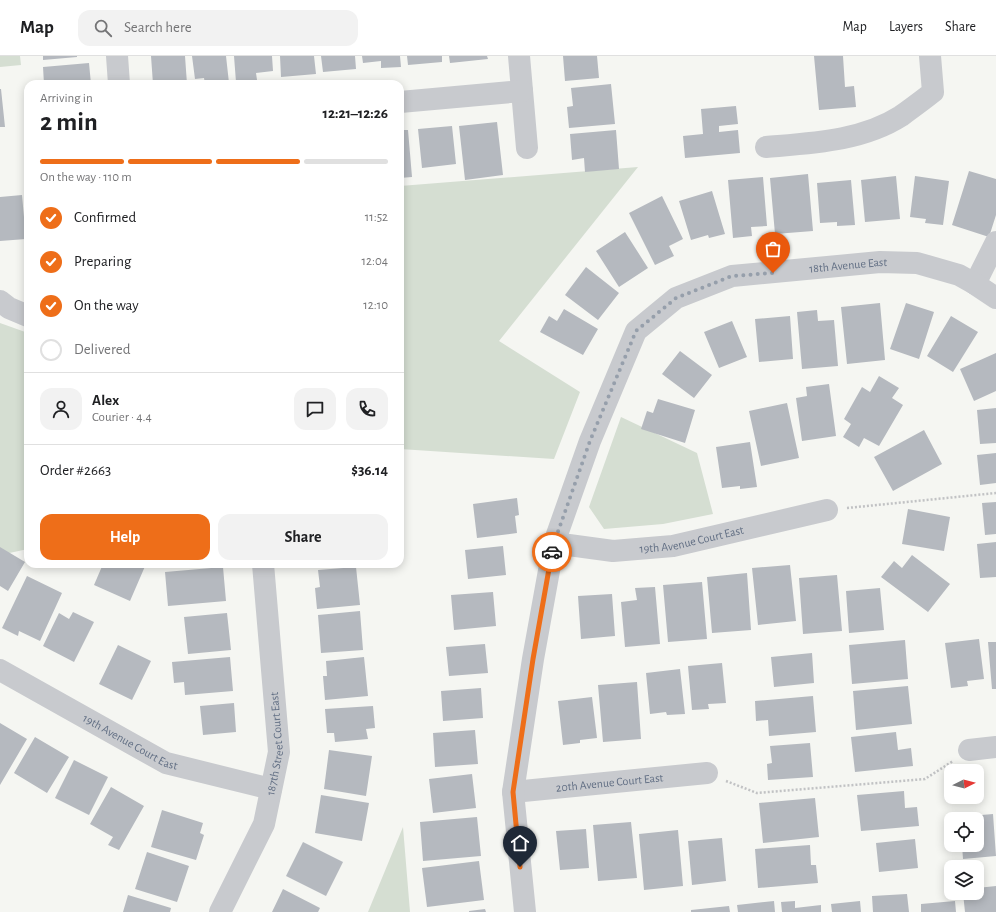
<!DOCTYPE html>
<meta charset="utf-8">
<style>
body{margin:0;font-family:"Alegreya Sans",sans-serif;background:#f2f2f2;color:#202124;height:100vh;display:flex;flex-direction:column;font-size:15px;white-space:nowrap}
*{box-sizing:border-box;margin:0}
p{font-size:13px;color:#757577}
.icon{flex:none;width:22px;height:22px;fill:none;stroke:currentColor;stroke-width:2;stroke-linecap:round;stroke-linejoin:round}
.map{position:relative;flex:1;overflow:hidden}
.sheet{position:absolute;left:24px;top:24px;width:380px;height:488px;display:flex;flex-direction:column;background:#fff;border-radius:12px;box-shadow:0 2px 10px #0003}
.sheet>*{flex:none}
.needle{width:26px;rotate:84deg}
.tools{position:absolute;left:944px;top:708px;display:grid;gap:8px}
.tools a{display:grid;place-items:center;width:40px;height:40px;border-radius:8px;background:#fff;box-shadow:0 2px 10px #0003;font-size:20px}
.pin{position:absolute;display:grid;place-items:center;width:34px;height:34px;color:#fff;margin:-41px -17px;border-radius:50% 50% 50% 0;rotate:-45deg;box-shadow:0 0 4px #0007}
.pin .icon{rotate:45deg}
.courier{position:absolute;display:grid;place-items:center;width:40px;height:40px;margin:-20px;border:3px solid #ee6e19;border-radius:50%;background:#fff;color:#222;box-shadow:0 1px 5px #0007}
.headline em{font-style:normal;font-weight:700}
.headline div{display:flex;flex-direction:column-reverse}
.headline{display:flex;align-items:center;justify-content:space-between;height:68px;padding:0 16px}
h1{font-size:26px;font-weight:700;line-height:30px}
.bar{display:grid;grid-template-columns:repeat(4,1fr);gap:6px 4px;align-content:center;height:48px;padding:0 16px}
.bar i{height:5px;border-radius:3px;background:#e0e0e0}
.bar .current{background:#ee6e19}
.bar p{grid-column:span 4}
.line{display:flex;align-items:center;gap:10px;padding:0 16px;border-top:1px solid #e0e0e0}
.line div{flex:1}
.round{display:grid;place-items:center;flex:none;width:42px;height:42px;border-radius:12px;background:#f2f2f2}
ol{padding:0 16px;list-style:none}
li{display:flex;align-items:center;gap:12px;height:44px}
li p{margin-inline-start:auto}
li .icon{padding:4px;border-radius:50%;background:#ee6e19;color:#fff;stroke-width:4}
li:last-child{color:#757577}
li i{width:22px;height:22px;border:2px solid #e0e0e0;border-radius:50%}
.action{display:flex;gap:8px;margin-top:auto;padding:8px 16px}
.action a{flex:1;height:46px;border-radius:12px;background:#ee6e19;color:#fff;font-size:16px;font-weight:700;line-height:46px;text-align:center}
.action a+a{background:#f2f2f2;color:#202124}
header{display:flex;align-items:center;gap:24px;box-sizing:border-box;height:56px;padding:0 20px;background:#fff;border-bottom:1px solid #e0e0e0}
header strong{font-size:19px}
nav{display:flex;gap:22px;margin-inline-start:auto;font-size:14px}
.search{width:280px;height:36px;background:#f2f2f2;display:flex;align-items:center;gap:10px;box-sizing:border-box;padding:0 14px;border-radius:12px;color:#757577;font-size:15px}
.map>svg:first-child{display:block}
.green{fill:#d5ded2}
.building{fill:#b5b9bf}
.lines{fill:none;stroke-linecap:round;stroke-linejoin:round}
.path{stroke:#c1c2c4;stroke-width:2.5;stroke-dasharray:2 2;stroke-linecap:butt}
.minor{stroke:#c8cace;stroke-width:22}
.done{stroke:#969fab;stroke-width:4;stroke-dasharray:0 7.2}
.route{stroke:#ee6e19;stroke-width:5}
.labels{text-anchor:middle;stroke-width:4;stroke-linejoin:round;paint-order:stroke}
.street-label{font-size:12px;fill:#637085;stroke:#fff}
</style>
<header>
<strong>Map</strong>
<div class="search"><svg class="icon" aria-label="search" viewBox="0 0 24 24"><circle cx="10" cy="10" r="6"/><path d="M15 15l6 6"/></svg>Search here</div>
<nav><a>Map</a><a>Layers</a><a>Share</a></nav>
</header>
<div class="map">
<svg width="996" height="856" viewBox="0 0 996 856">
<rect width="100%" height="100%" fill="#f5f6f2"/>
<path class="green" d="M0,0H20L21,9L0,11Z
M638,111L499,285L580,336L554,403L400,393V130Z
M0,267L28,277V493L0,499Z
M621,361L697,397L713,458L663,468L604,473L589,451Z
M403,771L410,856H368Z"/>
<path class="building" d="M43,0H77V1L43,4Z
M151,0H185L187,28H153Z
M192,0H226L229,27L205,28L204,22L195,23Z
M234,0H272L273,15L256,17L257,24L236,26Z
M280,0H314L316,18L281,21Z
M321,0H355L356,13L323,16Z
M362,0H400L401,11L381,12V5L363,7Z
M407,0H442V6L408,9Z
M449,0H487L488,3L450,7Z
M563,0H597L599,22L565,25Z
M814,0H843L845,31L854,30L856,51L819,54Z
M89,7L91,28H44L43,11Z
M611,28L615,68L569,72L567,51L573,50L571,32Z
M0,33H1L5,71H0Z
M736,50L738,68L719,70V76L738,74L740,97L685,102L683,80L703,78L701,53Z
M497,66L503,119L465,124L459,70Z
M452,70L456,108L422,112L418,73Z
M400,74H408L412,121L400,122Z
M616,74L619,113L585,116L584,102L572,104L570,78Z
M969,115L996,123V159L989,181L952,169Z
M808,118L813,175L775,178L770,122Z
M896,120L900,163L865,166L861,124Z
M915,120L949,125L943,169L925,167L926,163L910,161Z
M763,121L767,170L751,171L752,180L733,182L728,124Z
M851,124L855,169L837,170V166L820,167L817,127Z
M712,135L725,178L709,182L708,179L691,184L679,145Z
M22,139L26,183L0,185V141Z
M662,140L683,183L669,190L674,200L655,209L629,157Z
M625,176L648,212L619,231L596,195Z
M586,211L619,237L598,264L565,239Z
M880,247L885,304L847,308L841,251Z
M906,247L934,256L919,303L890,293Z
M564,253L598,273L583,299L540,276L549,260L557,265Z
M817,254L818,265L834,264L838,310L802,313L797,256Z
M790,260L793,303L759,306L755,263Z
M951,260L978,276L953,316L927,300Z
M732,265L747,301L719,312L704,276Z
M680,295L712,319L694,342L662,318Z
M996,297V335L974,345L960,313Z
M879,320L899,332L892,342L903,349L879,390L864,382L859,391L843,381L851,368L844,363L862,331L870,336Z
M829,328L836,380L802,385L796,342L807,340L806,331Z
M658,343L695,354L685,387L641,373L647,355L653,357Z
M787,347L799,402L761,410L749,355Z
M996,352V387L980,388L977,354Z
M924,374L942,408L893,435L874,401Z
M750,386L757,431L740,433V430L722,432L716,391Z
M996,397V427L980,429L977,399Z
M517,442L519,459L515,460L517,477L477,482L473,448Z
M996,446V478L985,479L982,447Z
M908,453L950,461L944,495L902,488Z
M996,486V521L980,522L977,488Z
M503,490L506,519L468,523L465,494Z
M0,491L25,506L8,535L0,530Z
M912,499L950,528L928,556L881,521L894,505L902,512Z
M103,508H146L130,545L94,529Z
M790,509L796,565L758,569L752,512Z
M223,511L226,545L168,550L165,516Z
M356,511L360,549L317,553L315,532L320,531L318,514Z
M747,517L751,574L712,577L707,521Z
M837,519L842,575L803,578L799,522Z
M27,520L62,537L40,585L19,575L18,580L2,572Z
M702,526L707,583L668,586L663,529Z
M655,531L660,588L625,591L621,546L637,544L635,532Z
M880,532L884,574L849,577L846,535Z
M493,536L496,570L454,574L451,539Z
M612,538L615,580L581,583L578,540Z
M360,555L363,594L321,597L318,559Z
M73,556L94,566L74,606L43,590L59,557L69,563Z
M227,557L231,594L188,598L184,561Z
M979,583L984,623L967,625L968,630L951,632L945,587Z
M905,584L908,623L852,628L849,589Z
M988,586H996V633H992Z
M485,588L488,617L449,620L446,591Z
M118,589L151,605L132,644L99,628Z
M812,597L814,627L774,631L771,601Z
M230,601L233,635L185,639L184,626L174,627L172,606Z
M364,601L368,640L325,644L323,620H327L326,605Z
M722,607L726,647L708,648L709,653L692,654L688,610Z
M680,613L685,658L667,659L666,656L650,658L646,617Z
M637,626L641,683L603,686L598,629Z
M908,630L912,668L856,674L853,635Z
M481,632L483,662L443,665L441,635Z
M813,640L816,676L769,680L768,664L756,665L755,645Z
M592,641L597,682L580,684V687L563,689L558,645Z
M234,647L236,676L203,679L200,650Z
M373,650L375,672L366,673L368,683L335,686L334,677H327L325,653Z
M0,667L27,683L0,729Z
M475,674L478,708L435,711L433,677Z
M896,676L898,694L911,692L913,710L855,716L851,681Z
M35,681L69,701L47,737L14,717Z
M810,687L813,721L768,724L767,708L772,707L770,690Z
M329,694L372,700L366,740L324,733Z
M74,704L108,721L89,759L55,742Z
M472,718L476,752L433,757L429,723Z
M111,731L144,750L119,794L108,789L113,781L90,768Z
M904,735L905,752L917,751L919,770L861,775L857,739Z
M321,739L369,747L362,785L315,777Z
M815,742L819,781L763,787L759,747Z
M162,754L203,767L200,777L204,779L196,804L151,791Z
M993,758L996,800L963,803L962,789H977V763H959V761Z
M477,761L481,800L423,805L420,766Z
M631,766L637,822L598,825L593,769Z
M586,773L589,812L560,814L556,775Z
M678,774L683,830L644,834L639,778Z
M722,782L726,825L692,829L688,785Z
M915,783L918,812L879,816L876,787Z
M303,786L343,806L326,840L286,820Z
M810,789L811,809H816L818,827L758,832L755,793Z
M147,796L189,810L177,846L135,833Z
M479,805L484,844L427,851L422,812Z
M996,830V856H965L963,837H977V832Z
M283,833L320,852L318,856H272Z
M907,838L909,856H873L872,840Z
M128,839L171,852L170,856H123Z
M774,845L775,856H738L737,849Z
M795,845V852L821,849V856H782L781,846Z
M860,845L861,856H832L831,848Z
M955,845L956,856H921V848Z
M729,850L730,856H691V854Z
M485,853L486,856H469V855Z"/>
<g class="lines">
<path class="path" d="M847,452L996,437
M726,725L757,737L925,723L953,705"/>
<g class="minor">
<path d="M117,0L119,28"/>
<path d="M519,0L527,92"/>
<path d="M400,46L522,35"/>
<path d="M766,91C812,87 862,85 901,60C912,52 923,44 933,36L930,0"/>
<path d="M975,228L996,186"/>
<path d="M0,245L9,252L28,260"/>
<path id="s1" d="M554,487L613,495L673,490L827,454"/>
<path id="s2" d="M0,614L166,707L271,733"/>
<path d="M969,694L996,691"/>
<path id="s3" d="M513,736L707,717"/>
<path id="s4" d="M220,856L264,768L279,696L263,508"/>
<path id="s5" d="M525,856L513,736L533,603L554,487L590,385L636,275L676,242L732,220L880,206L917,207L959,219L975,228L996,242"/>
</g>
</g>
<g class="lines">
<path class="done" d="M552,496L554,487L590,385L636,275L676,242L732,220L773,217"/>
<path class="route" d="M520,811L513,736L533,603L552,496"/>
</g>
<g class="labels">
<g class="street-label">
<text dy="4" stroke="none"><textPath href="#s5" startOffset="829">18th Avenue East</textPath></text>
<text dy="4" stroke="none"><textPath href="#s1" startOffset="139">19th Avenue Court East</textPath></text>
<text dy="4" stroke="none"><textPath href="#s2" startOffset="149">19th Avenue Court East</textPath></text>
<text dy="4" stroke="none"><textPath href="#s4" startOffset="180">187th Street Court East</textPath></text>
<text dy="4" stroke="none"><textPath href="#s3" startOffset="97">20th Avenue Court East</textPath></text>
</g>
</g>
</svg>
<div class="tools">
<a><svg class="needle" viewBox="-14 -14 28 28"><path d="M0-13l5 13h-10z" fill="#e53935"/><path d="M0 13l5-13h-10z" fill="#757577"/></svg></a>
<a><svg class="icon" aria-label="locate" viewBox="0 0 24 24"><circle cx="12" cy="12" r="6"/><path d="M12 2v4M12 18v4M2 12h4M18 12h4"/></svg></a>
<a><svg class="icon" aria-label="layers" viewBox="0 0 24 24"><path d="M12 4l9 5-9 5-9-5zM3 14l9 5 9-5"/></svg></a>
</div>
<div class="pin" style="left:773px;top:217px;background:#ea580c"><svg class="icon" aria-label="bag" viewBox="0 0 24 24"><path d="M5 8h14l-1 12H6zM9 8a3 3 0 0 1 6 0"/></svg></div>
<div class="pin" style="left:520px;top:811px;background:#1f2937"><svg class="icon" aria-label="home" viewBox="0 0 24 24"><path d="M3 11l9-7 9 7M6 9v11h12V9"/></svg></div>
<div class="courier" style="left:552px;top:496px"><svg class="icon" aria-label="car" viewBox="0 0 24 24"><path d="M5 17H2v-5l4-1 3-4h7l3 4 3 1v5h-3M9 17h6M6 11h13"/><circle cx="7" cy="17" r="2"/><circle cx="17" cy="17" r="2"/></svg></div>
<section class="sheet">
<div class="headline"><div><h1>2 min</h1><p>Arriving in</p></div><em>12:21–12:26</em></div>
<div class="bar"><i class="current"></i><i class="current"></i><i class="current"></i><i></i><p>On the way · 110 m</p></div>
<ol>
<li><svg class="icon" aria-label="check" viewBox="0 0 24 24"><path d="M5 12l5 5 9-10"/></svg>Confirmed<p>11:52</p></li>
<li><svg class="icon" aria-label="check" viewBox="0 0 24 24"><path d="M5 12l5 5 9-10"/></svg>Preparing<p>12:04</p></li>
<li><svg class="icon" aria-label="check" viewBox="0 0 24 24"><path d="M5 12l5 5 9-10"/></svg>On the way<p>12:10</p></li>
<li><i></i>Delivered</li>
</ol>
<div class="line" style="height:72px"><a class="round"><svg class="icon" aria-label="person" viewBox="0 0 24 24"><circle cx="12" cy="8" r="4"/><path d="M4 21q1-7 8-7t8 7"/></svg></a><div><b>Alex</b><p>Courier · 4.4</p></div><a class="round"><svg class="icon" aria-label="chat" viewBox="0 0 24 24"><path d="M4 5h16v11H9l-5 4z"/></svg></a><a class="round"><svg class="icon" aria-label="phone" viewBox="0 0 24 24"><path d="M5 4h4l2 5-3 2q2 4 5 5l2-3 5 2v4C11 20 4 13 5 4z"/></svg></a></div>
<div class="line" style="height:52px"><div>Order #2663</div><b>$36.14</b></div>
<div class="action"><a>Help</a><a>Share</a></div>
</section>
</div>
